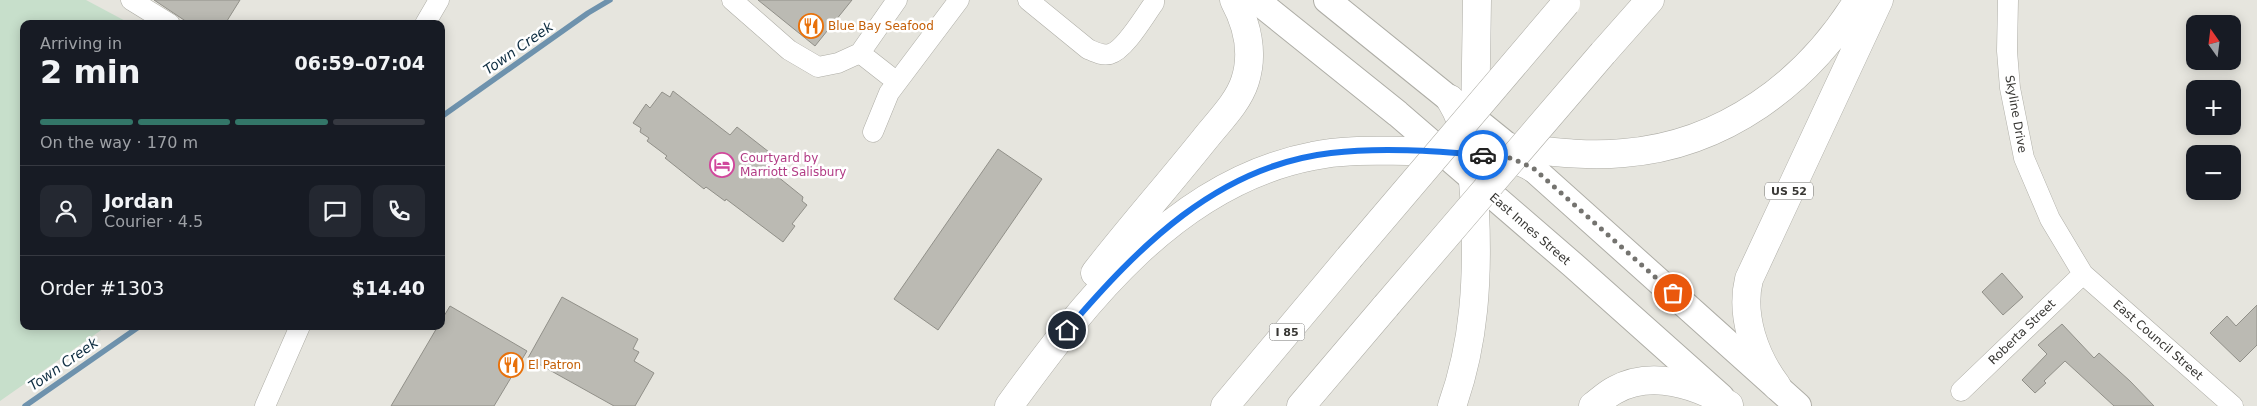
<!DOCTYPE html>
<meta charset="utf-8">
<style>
body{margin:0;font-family:"DejaVu Sans",sans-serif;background:#242831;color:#f1f3f6;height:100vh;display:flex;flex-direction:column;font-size:19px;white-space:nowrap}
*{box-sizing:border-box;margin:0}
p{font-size:16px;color:#9ea1a6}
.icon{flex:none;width:28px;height:28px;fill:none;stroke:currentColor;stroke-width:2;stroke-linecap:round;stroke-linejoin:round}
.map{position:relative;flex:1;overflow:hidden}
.sheet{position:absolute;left:20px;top:20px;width:425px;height:310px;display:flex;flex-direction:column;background:#171b24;border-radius:10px;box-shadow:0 2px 12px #0003}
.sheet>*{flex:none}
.needle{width:32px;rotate:346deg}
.buttons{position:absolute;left:2186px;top:15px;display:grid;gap:10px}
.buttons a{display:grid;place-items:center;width:55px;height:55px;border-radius:10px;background:#171b24;box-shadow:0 2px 12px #0003;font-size:25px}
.pin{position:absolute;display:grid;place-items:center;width:42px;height:42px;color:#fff;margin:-21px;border:2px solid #fff;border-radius:50%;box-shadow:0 1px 5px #0007}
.courier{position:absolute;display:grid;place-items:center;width:50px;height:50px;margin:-25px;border:4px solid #1a73e8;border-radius:50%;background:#fff;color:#222;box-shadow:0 1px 6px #0007}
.overview em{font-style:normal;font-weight:800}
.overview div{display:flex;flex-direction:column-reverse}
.overview{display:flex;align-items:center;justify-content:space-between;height:85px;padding:0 20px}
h1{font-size:32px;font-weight:800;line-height:38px}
.bar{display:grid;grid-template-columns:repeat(4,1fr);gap:8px 5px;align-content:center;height:60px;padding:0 20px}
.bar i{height:6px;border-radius:4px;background:#363941}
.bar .selected{background:#337668}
.bar p{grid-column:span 4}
.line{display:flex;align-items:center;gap:12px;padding:0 20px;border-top:1px solid #363941}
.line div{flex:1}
.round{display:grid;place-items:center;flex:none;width:52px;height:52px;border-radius:10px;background:#242831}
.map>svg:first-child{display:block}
.green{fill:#c7dfcb}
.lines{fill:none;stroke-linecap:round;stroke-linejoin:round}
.stream{stroke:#6e92ad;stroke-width:5.5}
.building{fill:#bbbab3;stroke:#919089}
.minor-casing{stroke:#aeada6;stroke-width:21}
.major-casing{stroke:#aeada6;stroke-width:28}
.highway-casing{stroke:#aeada6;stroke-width:29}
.minor{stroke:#fff;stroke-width:20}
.major{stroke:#fff;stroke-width:26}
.highway{stroke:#fff;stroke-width:28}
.highway-bridge-casing{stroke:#aeada6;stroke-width:29;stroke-linecap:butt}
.highway-bridge{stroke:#fff;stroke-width:28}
.done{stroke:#74736f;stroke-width:5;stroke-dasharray:0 9}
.route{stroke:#1a73e8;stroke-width:6}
.labels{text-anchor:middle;stroke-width:5;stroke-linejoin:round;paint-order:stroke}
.shield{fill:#fff;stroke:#737270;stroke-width:1}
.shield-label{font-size:11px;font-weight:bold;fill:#373633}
.food-label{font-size:12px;fill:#c56008;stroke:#fff;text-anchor:start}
.street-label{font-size:12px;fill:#373633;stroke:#fff}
.hotel-label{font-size:12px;fill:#b23c85;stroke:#fff;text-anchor:start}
.water-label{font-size:14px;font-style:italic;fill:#0e2d41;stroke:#fff}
</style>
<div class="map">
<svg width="2257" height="406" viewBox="0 0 2257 406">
<rect width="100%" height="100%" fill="#e6e5de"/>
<path class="green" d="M0,0H86L131,24H24V326H107L0,401Z"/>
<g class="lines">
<path class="stream" d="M441,117L588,13L610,0
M25,406L140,326"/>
</g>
<path class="building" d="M154,0H240L225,24H190Z
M758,0H852L815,46Z
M673,91L730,135L737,127L769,152L765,157L772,162L767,168L803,197L802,201L807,205L792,224L795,226L783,242L726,199L725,201L706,187L704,189L665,158L667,156L647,141L649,138L640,132L641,128L633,123L646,104L650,108L662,92L670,97Z
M998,149L1042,179L938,330L894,299Z
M2002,273L2023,297L2003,315L1982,292Z
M562,297L638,339L633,349L639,352L634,361L654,373L635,406H614L528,358Z
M2257,305V345L2240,362L2210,333L2227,316L2236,326Z
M450,306L527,351L494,406H391L438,326H441V321Z
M2062,324L2094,358L2099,353L2130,381L2154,406H2114L2065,361L2044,381L2046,383L2035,393L2022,380L2047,354L2038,345Z"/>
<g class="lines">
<defs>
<path id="minor" d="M131,0L170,24
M732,0L789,50L818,67L838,63L860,53L897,0
M1028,0L1088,49C1095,52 1102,56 1110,54C1125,50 1145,15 1154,3V0
M2008,0L2007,51L2010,88L2024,158L2050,219L2083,274L2233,406
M425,24L439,0
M860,53L897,82
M873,132L889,93L959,0
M1961,391L2083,274
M265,406L300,326"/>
<path id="major" d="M1256,0L1398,114L1573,265L1721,397
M1327,0L1509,147L1798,406"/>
<path id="highway" d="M1603,53L1650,0
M1450,99C1470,131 1473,172 1475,210C1478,277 1475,342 1452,406
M1475,126L1477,0
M1506,147C1545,151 1585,157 1624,153C1724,145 1807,83 1858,0
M1095,273C1130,228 1168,185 1204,140C1218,122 1238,103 1245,81C1254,53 1247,24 1234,0
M1777,386C1755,357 1740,316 1749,279L1879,0
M1009,406C1086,300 1177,182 1313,156C1345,149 1378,151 1411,151C1445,151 1504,150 1533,168
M1225,406L1349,258
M1301,406L1386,306
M1593,406C1600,401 1607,394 1615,390C1651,370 1697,384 1729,405"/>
</defs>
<use href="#minor" class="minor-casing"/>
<use href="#major" class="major-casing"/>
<use href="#highway" class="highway-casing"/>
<use href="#minor" class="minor"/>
<use href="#major" class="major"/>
<use href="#highway" class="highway"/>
<defs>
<path id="highway-bridge" d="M1349,258L1566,3
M1386,306L1603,53"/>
</defs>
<use href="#highway-bridge" class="highway-bridge-casing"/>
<use href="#highway-bridge" class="highway-bridge"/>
</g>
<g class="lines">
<path class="done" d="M1483,155L1511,158L1533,168L1673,293"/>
<path class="route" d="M1067,330C1138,247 1217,166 1331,153C1381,147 1434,151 1483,155"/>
</g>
<defs>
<symbol id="restaurant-ring" viewBox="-11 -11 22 22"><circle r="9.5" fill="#fff" stroke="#e8710a" stroke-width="1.5"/><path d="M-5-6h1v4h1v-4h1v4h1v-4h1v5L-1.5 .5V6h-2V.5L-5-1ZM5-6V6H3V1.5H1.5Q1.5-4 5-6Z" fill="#e8710a"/></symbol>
<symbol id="hotel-ring" viewBox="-11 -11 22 22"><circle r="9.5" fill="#fff" stroke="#d1479c" stroke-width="1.5"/><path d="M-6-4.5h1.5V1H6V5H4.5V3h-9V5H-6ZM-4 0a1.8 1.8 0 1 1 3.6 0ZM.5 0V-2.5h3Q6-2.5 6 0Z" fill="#d1479c"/></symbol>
</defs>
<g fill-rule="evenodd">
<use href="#restaurant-ring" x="797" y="12" width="28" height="28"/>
<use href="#hotel-ring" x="708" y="151" width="28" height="28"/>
<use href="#restaurant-ring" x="497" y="351" width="28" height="28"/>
</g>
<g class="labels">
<g class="shield">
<rect x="1765" y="182.5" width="48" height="17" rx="4"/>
<rect x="1269.5" y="323.5" width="35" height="17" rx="4"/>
</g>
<g class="shield-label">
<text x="1789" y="195">US 52</text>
<text x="1287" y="336">I 85</text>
</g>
<g class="food-label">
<text x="828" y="30">Blue Bay Seafood</text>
<text x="528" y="369">El Patron</text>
</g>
<g class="street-label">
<text transform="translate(2016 114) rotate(80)" y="4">Skyline Drive</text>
<text transform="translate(1530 229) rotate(41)" y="4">East Innes Street</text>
<text transform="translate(2022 332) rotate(-44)" y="4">Roberta Street</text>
<text transform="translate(2158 340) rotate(41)" y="4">East Council Street</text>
</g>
<g class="hotel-label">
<text x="740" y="162">Courtyard by<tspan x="740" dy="14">Marriott Salisbury</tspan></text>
</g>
<g class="water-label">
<text transform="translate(518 48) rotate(-35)" y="5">Town Creek</text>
<text transform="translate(63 364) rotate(-35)" y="5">Town Creek</text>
</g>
</g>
</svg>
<div class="buttons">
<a><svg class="needle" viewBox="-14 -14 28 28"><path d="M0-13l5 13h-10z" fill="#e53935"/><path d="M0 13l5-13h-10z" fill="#9ea1a6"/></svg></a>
<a>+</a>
<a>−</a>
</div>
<div class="pin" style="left:1673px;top:293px;background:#ea580c"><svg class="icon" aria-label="bag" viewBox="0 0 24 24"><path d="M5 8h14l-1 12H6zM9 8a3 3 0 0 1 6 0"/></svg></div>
<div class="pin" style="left:1067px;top:330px;background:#1f2937"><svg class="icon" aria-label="home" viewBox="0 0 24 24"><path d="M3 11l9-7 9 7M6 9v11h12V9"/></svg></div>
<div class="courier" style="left:1483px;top:155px"><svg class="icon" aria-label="car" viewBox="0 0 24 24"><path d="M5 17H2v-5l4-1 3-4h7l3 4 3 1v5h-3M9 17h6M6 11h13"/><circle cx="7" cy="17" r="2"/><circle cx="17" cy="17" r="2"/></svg></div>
<section class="sheet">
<div class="overview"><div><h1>2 min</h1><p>Arriving in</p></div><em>06:59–07:04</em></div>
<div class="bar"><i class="selected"></i><i class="selected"></i><i class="selected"></i><i></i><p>On the way · 170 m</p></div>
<div class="line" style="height:90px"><a class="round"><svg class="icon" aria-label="person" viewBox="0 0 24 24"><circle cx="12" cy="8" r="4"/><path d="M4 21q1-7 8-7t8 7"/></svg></a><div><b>Jordan</b><p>Courier · 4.5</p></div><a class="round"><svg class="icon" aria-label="chat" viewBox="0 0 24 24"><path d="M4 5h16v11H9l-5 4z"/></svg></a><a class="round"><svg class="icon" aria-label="phone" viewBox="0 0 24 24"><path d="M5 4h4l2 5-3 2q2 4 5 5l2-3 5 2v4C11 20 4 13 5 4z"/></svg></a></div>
<div class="line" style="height:65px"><div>Order #1303</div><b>$14.40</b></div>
</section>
</div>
